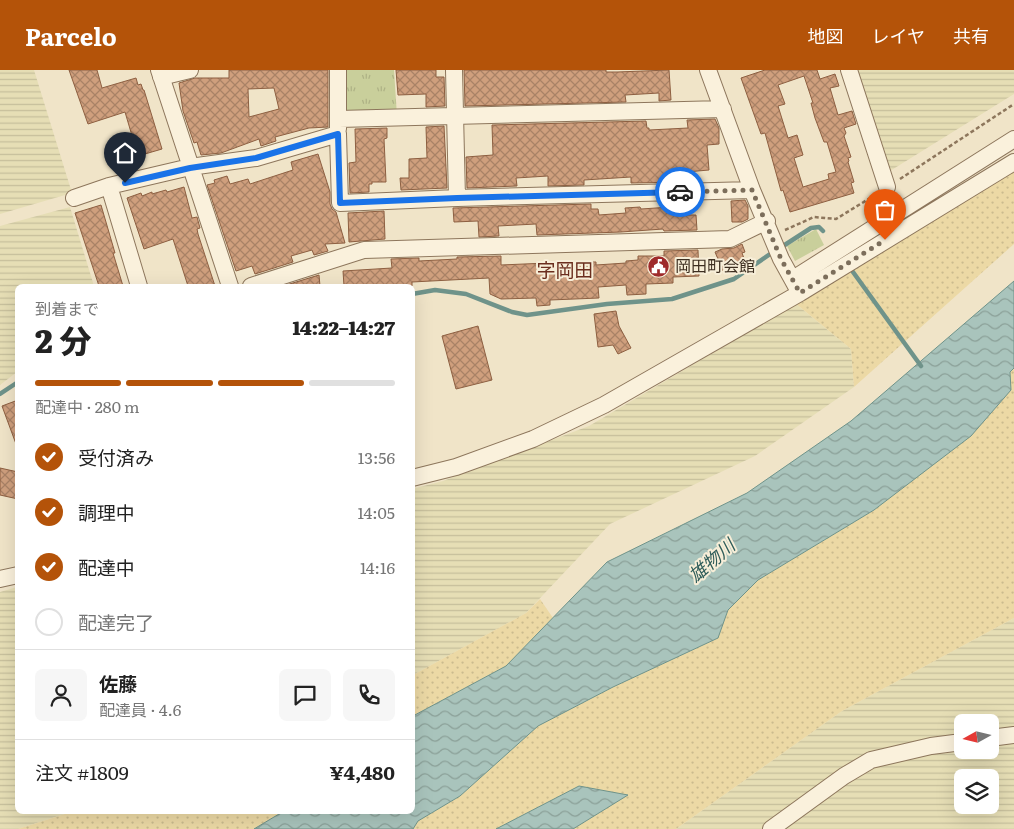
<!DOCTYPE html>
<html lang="ja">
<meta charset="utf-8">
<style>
body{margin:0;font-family:Literata,"Noto Sans JP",serif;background:#f6f6f6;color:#222;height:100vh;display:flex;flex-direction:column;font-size:19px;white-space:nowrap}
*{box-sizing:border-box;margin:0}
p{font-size:16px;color:#767676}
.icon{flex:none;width:28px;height:28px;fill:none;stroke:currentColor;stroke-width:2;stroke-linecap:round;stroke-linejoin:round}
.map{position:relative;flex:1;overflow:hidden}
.sheet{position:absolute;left:15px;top:214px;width:400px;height:530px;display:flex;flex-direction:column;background:#fff;border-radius:8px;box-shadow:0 5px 20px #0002}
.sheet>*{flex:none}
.needle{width:32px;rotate:262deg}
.buttons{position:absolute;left:954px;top:644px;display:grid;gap:10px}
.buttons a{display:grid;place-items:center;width:45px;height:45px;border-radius:8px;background:#fff;box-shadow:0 5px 20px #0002;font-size:25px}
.pin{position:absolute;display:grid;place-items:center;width:42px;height:42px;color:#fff;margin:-51px -21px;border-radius:50% 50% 50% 0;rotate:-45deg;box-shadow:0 0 5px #0007}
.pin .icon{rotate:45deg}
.courier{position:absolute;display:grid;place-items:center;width:50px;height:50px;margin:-25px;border:4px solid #1a73e8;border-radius:50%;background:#fff;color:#222;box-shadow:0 1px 6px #0007}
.summary em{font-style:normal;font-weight:800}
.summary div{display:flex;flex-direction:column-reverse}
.summary{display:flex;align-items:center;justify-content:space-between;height:85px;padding:0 20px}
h1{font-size:32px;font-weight:800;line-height:38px}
.bar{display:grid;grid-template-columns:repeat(4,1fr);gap:8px 5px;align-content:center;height:60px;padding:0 20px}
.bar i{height:6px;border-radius:4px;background:#e0e0e0}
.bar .on{background:#b45309}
.bar p{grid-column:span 4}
.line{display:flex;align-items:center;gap:12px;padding:0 20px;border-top:1px solid #e0e0e0}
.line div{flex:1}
.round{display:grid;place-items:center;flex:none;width:52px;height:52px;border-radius:8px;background:#f6f6f6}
ol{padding:0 20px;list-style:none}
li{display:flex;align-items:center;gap:15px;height:55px}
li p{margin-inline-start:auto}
li .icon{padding:5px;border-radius:50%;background:#b45309;color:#fff;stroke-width:4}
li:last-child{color:#767676}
li i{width:28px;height:28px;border:2px solid #e0e0e0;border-radius:50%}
header{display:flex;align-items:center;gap:30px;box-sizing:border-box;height:70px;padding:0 25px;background:#b45309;color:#fff}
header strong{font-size:24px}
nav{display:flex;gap:28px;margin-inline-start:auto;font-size:18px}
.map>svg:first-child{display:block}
.farmland{fill:url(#farmland-rules);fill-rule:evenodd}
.sand{fill:url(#sand-dots)}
.park{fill:url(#park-tufts)}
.water{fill:url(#water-waves);stroke:#6f938a}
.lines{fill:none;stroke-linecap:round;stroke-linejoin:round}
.stream{stroke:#6f938a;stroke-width:4.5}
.building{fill:url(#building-cross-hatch);stroke:#8d5f41;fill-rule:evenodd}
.minor-casing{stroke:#8d765c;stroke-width:18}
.path{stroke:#8d765c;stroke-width:2.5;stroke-dasharray:4 2.5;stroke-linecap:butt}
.minor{stroke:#faf1dc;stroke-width:16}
.done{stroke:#7c6e5b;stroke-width:5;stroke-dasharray:0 9}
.route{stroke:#1a73e8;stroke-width:6}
.labels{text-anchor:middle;stroke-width:4;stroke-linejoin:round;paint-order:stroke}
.poi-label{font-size:16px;fill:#3d2e20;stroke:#f7eed8;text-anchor:start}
.water-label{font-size:18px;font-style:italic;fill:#2f5d5a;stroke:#f7eed8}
.quarter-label{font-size:19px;fill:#6b2e1e;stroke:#f7eed8}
</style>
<header>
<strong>Parcelo</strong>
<nav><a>地図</a><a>レイヤ</a><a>共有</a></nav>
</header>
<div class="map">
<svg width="1014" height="759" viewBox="0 0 1014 759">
<defs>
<pattern id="farmland-rules" width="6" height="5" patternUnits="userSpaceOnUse" patternTransform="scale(1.25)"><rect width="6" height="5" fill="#e6deb5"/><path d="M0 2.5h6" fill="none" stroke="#c6bf9b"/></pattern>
<pattern id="sand-dots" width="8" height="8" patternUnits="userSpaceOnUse" patternTransform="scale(1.25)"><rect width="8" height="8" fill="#ecd9a5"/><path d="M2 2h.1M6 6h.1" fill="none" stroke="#cbbb8e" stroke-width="1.8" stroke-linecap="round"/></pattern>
<pattern id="park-tufts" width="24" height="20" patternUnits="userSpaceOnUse" patternTransform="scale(1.25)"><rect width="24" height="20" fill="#c9cf9b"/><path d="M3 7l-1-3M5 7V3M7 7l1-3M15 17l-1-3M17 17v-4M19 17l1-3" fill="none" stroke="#aeb285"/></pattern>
<pattern id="water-waves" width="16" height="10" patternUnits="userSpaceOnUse" patternTransform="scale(1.25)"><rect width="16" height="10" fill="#a9c4bc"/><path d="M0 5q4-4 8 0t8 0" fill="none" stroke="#8ba098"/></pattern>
<pattern id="building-cross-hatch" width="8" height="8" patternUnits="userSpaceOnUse" patternTransform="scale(1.25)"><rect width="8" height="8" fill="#cf9f7d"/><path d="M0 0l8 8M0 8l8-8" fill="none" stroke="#a98266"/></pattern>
</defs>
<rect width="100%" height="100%" fill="#f0e4c8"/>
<path class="farmland" d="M0,0H34L72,123L0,144Z
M857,0H1014V24L890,101Z
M70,137L94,216H18L17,302L0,315V156Z
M796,234L851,279L854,317L755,386L610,454L526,543L413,605L412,419L443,411L589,356Z
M17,517L18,741H74L18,759H0V522Z
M1014,548V759H676L842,641ZM962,652H990V680H962ZM962,708H990V735H962Z"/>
<path class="sand" d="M1014,97V174L854,317L851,279L795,233Z
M1014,298V548L842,641L676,759H573L624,727L580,716L496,759H413L418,751L460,726L538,656L613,617L718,568L728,540L758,510L874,440Z
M540,529L553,548L506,596L413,646V605L526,543Z
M74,741H284L254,759H18Z"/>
<path class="park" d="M338,0H394L397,46L339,49Z
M816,159L824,175L795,191L787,176Z"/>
<path class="water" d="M1014,211V298L1010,302L1011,320L971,366L874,440L758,510L728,540L718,568L613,617L538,656L460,726L418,751L413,759H254L284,741H412L413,646L506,596L607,492L747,423L851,351Z
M579,716L628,725L573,759H496Z"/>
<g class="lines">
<path class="stream" d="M780,178L811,158L819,157L823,161
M853,202L921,296
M412,224L435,220L466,224L512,242L527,245L607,234L672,229L734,209L773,182
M0,324L18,312"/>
</g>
<path class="building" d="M69,0H97L102,18L136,8L138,15L141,14L143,20H144L162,79L138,86L125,42L88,54Z
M229,0H328V57L309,58L275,67L276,71L261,76L259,69L221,83L201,85L197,72L194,73L183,41L179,13L195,8H229ZM274,18L279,39L249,47L248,19Z
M396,0H436V7H444L445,36L426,37V24L398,25Z
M464,0H606V2H617L669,0L671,30L659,31V23L625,25L626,32L465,36Z
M765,0H817L820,9L835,4L839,16L830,18L838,45L852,41L856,54L844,58L846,63L844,66L851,87L848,88L849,91L848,92L854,112L851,113L854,123L790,142L783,120L781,121L765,63L761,64L741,8ZM804,6L813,33H811L815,48L824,72H827L836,102L828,104L829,109L803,117L794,88L803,85L797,65L788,68L778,36L785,34L778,15Z
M715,49L719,58V74L707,75L709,100L686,102V112L631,113V107L584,110V115L548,116V106L516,108L517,116L467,118L466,87L493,85L492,55L646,51L647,58H649V60L688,58L687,50Z
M444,56L447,118L401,120L400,108H409V89L427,88L426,57Z
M387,58V68L384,69L386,112H372V114H369V122L350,123L349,93L356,92L355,59Z
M318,84L330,122V134L332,139L336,142L345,173L325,174L328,181L314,185L312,180L291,186L293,192L255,204L252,196L236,201L207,115L215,113L214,110L227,106L230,114L248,109L250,114L293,100L291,92Z
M184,117L192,148L197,147L200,158L197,159L198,164L215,216H188L173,169L144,179L127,128L141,123L142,126L152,122V124L166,120L167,122Z
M745,130L748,136V149L742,152H732L731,131Z
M591,134V139H598L599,145L626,143L625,138L640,137L641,139L671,137V140L687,139V145H696L697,160L664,161L663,159L621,162L537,165L536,154L498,156L499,166L479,167L478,151L454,152L453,138Z
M101,135L115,183H113L123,216H99L75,143Z
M384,141L385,169L349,172L348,143Z
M742,174L745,182L742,183L745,191L723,201L715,182L722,179L734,178Z
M698,180L699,206L673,207V213L646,214V224L627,225L626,215L598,217L599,228L550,230V235L537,236L536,228L501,229L490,224L489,208L412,212V216H344L343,201L392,198L391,189L419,188V191L457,189V187L501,186V195L547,193L548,201L579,199V192H596V195L626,193V191L638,190V186H664V181Z
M319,205L320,216H283Z
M616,241L619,256L631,278L618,284L613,275L598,277L594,244Z
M478,256L492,310L456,319L442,266Z
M18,330V374H16L2,336Z
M0,398L18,402V429L0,425Z"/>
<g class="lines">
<defs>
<path id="minor" d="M159,0L230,216
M338,0V59
M454,0L457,128
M708,0L752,120L781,189L797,218
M849,0L887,117
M161,7L190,0
M339,49L723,39
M109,116L139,216
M74,128L109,116L190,97L256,88L338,64L340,133L457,128L752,120
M793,209L1014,69
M251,216L364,180L730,169L767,151
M412,408L456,397L533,369L604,335L800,223L1014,92
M0,509L18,505
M990,668L1014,665
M771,759L844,706L871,690L931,676L962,672"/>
</defs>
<use href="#minor" class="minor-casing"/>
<path class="path" d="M900,109L1014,34
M785,160L814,147L836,149L875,125"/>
<use href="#minor" class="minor"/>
</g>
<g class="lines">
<path class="done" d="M680,122L752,120L781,189L800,223L885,170"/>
<path class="route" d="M125,113L190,98L256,88L338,64L340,133L457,128L680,122"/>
</g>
<defs>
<symbol id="civic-disc" viewBox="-11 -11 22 22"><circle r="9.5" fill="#9e2a2b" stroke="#f7eed8"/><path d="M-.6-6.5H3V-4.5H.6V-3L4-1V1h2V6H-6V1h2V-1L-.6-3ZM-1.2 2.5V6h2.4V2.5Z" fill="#fff"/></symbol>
</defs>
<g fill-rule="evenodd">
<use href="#civic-disc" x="646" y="184" width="25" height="25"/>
</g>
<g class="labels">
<g class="poi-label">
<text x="675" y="202">岡田町会館</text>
</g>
<g class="water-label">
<text transform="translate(712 491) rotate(-41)" y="6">雄物川</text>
</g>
<g class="quarter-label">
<text x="565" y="207">字岡田</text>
</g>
</g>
</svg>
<div class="buttons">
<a><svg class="needle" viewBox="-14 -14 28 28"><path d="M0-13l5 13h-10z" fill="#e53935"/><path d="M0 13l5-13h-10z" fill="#767676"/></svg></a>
<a><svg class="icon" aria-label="layers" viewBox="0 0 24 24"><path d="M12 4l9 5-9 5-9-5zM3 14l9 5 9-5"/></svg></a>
</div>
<div class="pin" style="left:885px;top:170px;background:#ea580c"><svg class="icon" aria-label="bag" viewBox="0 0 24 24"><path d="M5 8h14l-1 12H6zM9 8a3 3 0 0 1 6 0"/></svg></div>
<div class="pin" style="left:125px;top:113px;background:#1f2937"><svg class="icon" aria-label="home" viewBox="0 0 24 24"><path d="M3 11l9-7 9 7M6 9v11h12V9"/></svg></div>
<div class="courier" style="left:680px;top:122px"><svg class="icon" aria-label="car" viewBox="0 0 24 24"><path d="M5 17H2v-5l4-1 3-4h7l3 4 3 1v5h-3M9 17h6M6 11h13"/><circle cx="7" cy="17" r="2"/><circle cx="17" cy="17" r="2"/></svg></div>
<section class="sheet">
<div class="summary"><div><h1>2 分</h1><p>到着まで</p></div><em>14:22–14:27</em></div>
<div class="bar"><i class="on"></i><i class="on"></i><i class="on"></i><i></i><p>配達中 · 280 m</p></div>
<ol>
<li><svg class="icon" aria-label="check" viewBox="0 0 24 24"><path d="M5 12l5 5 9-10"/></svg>受付済み<p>13:56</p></li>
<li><svg class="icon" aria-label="check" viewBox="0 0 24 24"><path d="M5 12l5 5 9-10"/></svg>調理中<p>14:05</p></li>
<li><svg class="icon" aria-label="check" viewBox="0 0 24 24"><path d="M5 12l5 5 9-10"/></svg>配達中<p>14:16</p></li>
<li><i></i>配達完了</li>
</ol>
<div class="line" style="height:90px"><a class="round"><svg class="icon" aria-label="person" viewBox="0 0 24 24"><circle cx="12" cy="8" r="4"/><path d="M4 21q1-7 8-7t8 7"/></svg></a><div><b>佐藤</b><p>配達員 · 4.6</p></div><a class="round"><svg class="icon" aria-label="chat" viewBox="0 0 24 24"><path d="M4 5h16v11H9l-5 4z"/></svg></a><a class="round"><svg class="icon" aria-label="phone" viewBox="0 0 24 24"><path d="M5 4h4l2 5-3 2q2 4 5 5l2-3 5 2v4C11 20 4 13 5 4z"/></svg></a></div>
<div class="line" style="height:65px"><div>注文 #1809</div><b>¥4,480</b></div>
</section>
</div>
